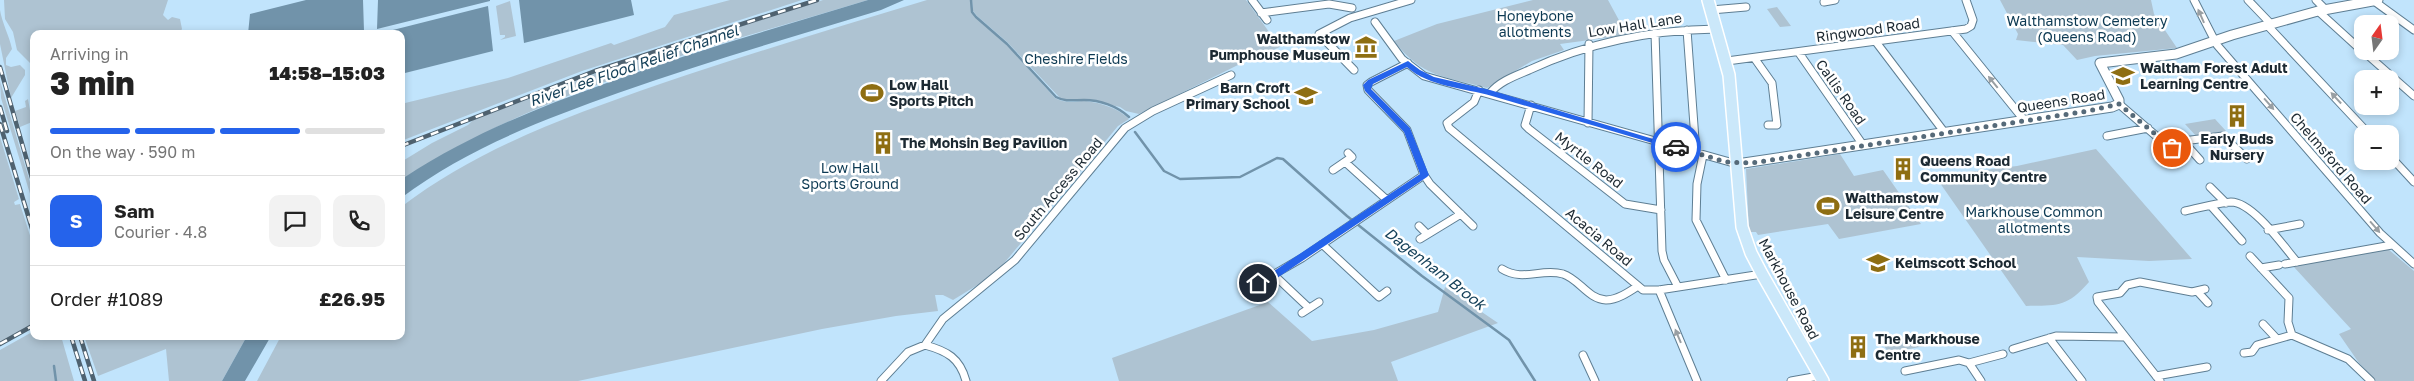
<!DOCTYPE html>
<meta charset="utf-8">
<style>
body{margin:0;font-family:"Golos Text",sans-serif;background:#f2f2f2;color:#222;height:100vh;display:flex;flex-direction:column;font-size:19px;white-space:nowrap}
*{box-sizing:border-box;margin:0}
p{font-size:16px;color:#767676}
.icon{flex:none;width:28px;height:28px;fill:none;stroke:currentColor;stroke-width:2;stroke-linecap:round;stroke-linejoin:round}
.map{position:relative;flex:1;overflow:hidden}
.details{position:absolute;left:30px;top:30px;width:375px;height:310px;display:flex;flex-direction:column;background:#fff;border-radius:10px;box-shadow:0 2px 8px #0003}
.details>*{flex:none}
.needle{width:32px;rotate:14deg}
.buttons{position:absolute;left:2354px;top:15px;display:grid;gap:10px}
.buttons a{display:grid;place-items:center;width:45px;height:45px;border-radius:10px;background:#fff;box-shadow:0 2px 8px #0003;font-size:25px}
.pin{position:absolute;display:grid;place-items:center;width:42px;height:42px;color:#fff;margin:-21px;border:2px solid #fff;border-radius:50%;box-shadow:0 1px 5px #0007}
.courier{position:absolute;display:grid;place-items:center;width:50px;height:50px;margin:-25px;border:4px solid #2563eb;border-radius:50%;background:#fff;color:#222;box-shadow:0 1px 6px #0007}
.head em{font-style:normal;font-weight:800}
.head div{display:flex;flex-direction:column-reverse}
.head{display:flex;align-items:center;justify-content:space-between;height:85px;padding:0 20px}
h1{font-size:32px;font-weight:800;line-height:38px}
.bar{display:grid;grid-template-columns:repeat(4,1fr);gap:8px 5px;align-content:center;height:60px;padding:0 20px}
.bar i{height:6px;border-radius:4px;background:#e0e0e0}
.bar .current{background:#2563eb}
.bar p{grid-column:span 4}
.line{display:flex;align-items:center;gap:12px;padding:0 20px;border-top:1px solid #e0e0e0}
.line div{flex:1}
.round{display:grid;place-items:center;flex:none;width:52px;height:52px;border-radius:10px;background:#f2f2f2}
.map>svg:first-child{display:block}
.green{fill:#aec3d2}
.water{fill:#7193aa}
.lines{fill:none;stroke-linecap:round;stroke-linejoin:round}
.stream{stroke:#7193aa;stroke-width:2.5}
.minor-casing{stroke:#5e7e93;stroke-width:9}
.tertiary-casing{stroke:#5e7e93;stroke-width:11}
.primary-casing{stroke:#fff;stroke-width:14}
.minor{stroke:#fff;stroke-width:7}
.tertiary{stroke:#fff;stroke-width:9}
.primary{stroke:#cbe8fa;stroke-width:11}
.rail-casing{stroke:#4f6270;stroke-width:4.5}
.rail{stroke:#fff;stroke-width:2.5;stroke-dasharray:8;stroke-linecap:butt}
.oneway{fill:#999fa3}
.route{fill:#2563eb}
.done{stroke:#566a79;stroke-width:5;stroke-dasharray:0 9}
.labels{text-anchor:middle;stroke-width:5;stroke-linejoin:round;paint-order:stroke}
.park-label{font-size:14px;fill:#0d3a53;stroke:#fff}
.street-label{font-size:14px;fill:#1c2932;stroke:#fff}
.poi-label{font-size:14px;font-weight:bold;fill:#1c2932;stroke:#fff;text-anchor:start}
.water-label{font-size:15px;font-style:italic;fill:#123e57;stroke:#fff}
</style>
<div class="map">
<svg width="2414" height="381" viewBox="0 0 2414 381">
<rect width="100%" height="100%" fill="#c1e4fc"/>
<path class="green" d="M4,0H168L163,15L168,20L172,17L180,19L182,29L179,34H34V67L17,50L13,32L5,19Z
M730,0H802L582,71L401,141V104L508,78L611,43L614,45L665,27L674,15Z
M823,0H868C709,48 542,89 401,180V162L432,143L468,125L473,120L610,68Z
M927,0H970L974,16L1010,48L1055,98C1065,104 1074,101 1086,101C1101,103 1118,108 1129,119L1118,126L1001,267L989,278L953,300L943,295H935L938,311L896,316L822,329L578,381H257L281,336H401V207C479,148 568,116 660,84C748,54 838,27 927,0Z
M972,0H1246L1280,47L1244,62L1139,114L1126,111L1120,107L1089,100L1061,99L1007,42L977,16L973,11Z
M1533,0H1608L1627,35L1560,44L1564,50L1532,61L1487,88C1444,76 1423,78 1394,41L1437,24Z
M2000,0H2151L2154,14L2177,48L2095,56L2077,60L2063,45L2016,40L2018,34Z
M510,1L516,36L500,40L505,37V35H500L496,6Z
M1777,7L1791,26L1780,27L1767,9Z
M0,10C2,23 9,35 12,49L6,58V65L11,67L20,65L25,70V75L11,98L0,44Z
M0,81L32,189L34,207L1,98Z
M28,99L32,122L20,127L15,111L26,107L25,101Z
M2215,119L2226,131L2196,136L2185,124Z
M0,137L19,199L14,202L15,205L20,204L34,248V314L30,315V326L0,342Z
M2096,149L2192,259L2149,261L2077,257L2089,282C2066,308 2058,305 2026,306L1935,176L2017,166Z
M1840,154L1854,176L1883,170L1921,224L1839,239L1828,224L1758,235L1756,232H1749L1746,169Z
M2388,249L2414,271V381H2376L2359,363L2339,334L2351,329L2293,266Z
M1445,287L1498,323L1391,362L1398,381H1119L1112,358L1268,302L1312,341L1374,330L1438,312Z
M34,331V336H61L74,381H0V350Z
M84,336H247L222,381H169L166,349L98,376Z
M1924,336L1930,345L1889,353L1882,343Z"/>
<path class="water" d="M306,0H363L364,31L352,34H248L250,14Z
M378,0H490V1L377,29Z
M519,0H631L634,15L524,43Z
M868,0H904L881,10C793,37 705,62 618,93C542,120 466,149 401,198V180L405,177C468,136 534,109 604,84C691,52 780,27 868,0Z
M488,6L493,51L401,74V34H377Z
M247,336H271L245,381H222Z"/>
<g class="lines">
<path class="stream" d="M971,0L972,12L976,17L1007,44L1056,97C1065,102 1074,100 1084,100C1100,100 1117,106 1129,117
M1135,132L1164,171L1180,179L1240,177L1277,158L1283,159L1347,216L1422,276L1509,340L1535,381
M54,366L56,381"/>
<defs>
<path id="minor" d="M1252,0L1267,20
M2194,0L2217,45L2380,233L2414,264
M2248,0L2271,24
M2316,0L2326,10
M2374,1L2414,30
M1824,2L1835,0
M1711,10L1746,7
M2318,11L2362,51
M1261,13L1329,4L1352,8
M1375,22L1402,59L1424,76L1737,164
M2267,25L2369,134
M1687,30L1696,153
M1952,31L2024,120
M1655,33L1662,251L1664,260L1678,287
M1876,42L1945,133
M2363,51L2414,96
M1799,53L1863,145
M1755,59L1772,83L1777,125H1768
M1727,61L1966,29L1971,26L1973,20L1966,0
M1408,63L1371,82L1367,85L1368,90L1407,130L1424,175L1430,184L1473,226
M1354,70L1319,34L1350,18L1411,0
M1479,90L1474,102L1447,123L1449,128L1643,290H1659L1762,274
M1490,93C1500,81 1515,76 1529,70C1589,42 1651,30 1717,29
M2119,104L2176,153
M1531,105L1525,125L1529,129L1625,204L1661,210
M1588,123L1589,44
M2107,136L2148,128
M2183,141L2200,160
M2169,146L2183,141L2223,136L2247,159
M1703,155L1697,184L1696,220L1726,280
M2390,156L2414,182
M1345,162L1387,200
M1333,170L1352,157L1348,153
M2210,187L2226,203
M2211,206L2242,241
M2185,211C2200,208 2216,203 2231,202C2253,202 2284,247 2297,262
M1419,226L1427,234
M2268,230L2300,224
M1420,239L1461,214
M1322,244L1379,297L1387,291
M2250,256L2289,298L2288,322L2292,335L2348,359L2371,381
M2285,264L2392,245
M2261,268L2279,265
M1502,269C1523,282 1541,268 1563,274C1579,279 1588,299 1606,300C1617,300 1629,292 1638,286
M1274,275L1309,308
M1259,283L1302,258L1424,175
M1659,290L1697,381
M2197,291L2208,303
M1302,313L1319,302
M2263,324L2277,339
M2049,338L2082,381
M925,345L943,319L1015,260L1125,128L1153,111L1231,75
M2013,349L2056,336L2125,337
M2244,353L2252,352L2257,345L2292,335
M1583,355L1595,381
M1969,363L1981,381
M1905,371L1959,360L1969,363L2003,354
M2156,376L2207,367
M881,381L908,352L925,345C947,351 960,358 966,381
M1791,381L1819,376
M2160,381L2098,302L2097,297L2120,293L2127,285L2140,282L2192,292L2205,289"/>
<path id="tertiary" d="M1737,164L2112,107L2119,104V100L2100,63L2176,54L2232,35L2318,11L2378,0"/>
<path id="primary" d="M1708,0L1729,75L1742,227L1751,253L1762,274L1823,381"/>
</defs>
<use href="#minor" class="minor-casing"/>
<use href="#tertiary" class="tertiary-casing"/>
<use href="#primary" class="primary-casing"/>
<use href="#minor" class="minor"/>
<use href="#tertiary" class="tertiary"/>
<use href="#primary" class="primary"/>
<defs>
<path id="rail" d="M0,67L34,185
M0,107L7,131
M0,124L34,235
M401,146L595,71L817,0
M71,336L85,381
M80,336L94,381
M0,344L34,325"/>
</defs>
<use href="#rail" class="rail-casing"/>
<use href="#rail" class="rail"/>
</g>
<defs><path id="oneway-solid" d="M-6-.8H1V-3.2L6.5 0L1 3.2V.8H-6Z" transform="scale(1.25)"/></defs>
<g class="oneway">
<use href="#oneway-solid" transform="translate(2201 16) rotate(-114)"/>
<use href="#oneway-solid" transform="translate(1993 82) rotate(-129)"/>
<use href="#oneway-solid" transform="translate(2336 98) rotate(-133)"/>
<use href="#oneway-solid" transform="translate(2269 104) rotate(49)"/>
<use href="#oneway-solid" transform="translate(2375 227) rotate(49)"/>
<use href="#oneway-solid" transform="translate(1678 336) rotate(-113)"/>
</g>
<path class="route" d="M1408,61L1420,70L1434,77L1490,90L1680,147L1676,150C1615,132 1554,114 1492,96C1465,88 1429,87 1407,67L1373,84L1371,89L1410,128L1429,175L1427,177L1277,278L1262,285H1255V280L1271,273L1420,174L1404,132L1365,91L1363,85L1368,80Z"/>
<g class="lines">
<path class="done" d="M1676,147L1726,162L1752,163L2088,111L2119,104L2172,148"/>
</g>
<defs>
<symbol id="museum-bare" viewBox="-9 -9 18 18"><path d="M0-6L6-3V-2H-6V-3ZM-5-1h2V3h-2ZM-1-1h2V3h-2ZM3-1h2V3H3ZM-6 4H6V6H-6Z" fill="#8e6e12" stroke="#fff" stroke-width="2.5" paint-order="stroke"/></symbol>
<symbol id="university-bare" viewBox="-9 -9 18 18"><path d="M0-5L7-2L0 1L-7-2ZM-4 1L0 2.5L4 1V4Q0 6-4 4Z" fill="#8e6e12" stroke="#fff" stroke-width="2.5" paint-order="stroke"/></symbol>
<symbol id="stadium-bare" viewBox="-9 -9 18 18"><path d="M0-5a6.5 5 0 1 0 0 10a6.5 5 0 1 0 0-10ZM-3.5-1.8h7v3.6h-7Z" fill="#8e6e12" stroke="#fff" stroke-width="2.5" paint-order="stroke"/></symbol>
<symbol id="school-bare" viewBox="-9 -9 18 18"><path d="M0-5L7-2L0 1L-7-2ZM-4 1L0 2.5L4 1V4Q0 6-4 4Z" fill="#8e6e12" stroke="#fff" stroke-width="2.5" paint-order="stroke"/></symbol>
<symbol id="building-bare" viewBox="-9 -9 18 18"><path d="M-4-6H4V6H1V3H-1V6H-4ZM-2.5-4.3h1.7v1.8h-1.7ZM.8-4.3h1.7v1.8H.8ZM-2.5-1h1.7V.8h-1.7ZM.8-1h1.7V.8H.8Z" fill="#8e6e12" stroke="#fff" stroke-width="2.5" paint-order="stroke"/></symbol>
</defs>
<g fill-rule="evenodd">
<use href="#museum-bare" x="1350" y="31" width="32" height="32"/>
<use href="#university-bare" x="2107" y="60" width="32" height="32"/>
<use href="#stadium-bare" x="856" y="77" width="32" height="32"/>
<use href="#school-bare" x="1290" y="80" width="32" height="32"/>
<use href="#building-bare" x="2221" y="100" width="32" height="32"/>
<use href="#building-bare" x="867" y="127" width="32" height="32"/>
<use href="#building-bare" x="1887" y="153" width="32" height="32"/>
<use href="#stadium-bare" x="1812" y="190" width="32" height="32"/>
<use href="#school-bare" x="1862" y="247" width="32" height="32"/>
<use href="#building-bare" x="1842" y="331" width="32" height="32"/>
</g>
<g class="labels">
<g class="park-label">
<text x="1535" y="21">Honeybone<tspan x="1535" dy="16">allotments</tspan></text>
<text x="2087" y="26">Walthamstow Cemetery<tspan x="2087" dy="16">(Queens Road)</tspan></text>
<text x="1076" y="64">Cheshire Fields</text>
<text x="850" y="173">Low Hall<tspan x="850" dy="16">Sports Ground</tspan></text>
<text x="2034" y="217">Markhouse Common<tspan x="2034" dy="16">allotments</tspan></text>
</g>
<g class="street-label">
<text transform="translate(1635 25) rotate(-9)" y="5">Low Hall Lane</text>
<text transform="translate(1868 30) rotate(-8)" y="5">Ringwood Road</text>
<text transform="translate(1841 92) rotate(55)" y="5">Callis Road</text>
<text transform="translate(2061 101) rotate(-9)" y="5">Queens Road</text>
<text transform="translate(2331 158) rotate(49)" y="5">Chelmsford Road</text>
<text transform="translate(1589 160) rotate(38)" y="5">Myrtle Road</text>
<text transform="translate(1058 189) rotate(-50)" y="5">South Access Road</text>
<text transform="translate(1599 237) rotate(40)" y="5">Acacia Road</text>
<text transform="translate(1789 289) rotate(62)" y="5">Markhouse Road</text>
</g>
<g class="poi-label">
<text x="1350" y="44" text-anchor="end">Walthamstow<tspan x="1350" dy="16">Pumphouse Museum</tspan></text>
<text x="2140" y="73">Waltham Forest Adult<tspan x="2140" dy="16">Learning Centre</tspan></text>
<text x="889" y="90">Low Hall<tspan x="889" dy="16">Sports Pitch</tspan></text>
<text x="1290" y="93" text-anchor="end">Barn Croft<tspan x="1290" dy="16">Primary School</tspan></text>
<text x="2237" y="144" text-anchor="middle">Early Buds<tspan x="2237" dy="16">Nursery</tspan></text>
<text x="900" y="148">The Mohsin Beg Pavilion</text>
<text x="1920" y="166">Queens Road<tspan x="1920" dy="16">Community Centre</tspan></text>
<text x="1845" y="203">Walthamstow<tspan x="1845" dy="16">Leisure Centre</tspan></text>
<text x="1895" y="268">Kelmscott School</text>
<text x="1875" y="344">The Markhouse<tspan x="1875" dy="16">Centre</tspan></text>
</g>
<g class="water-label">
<text transform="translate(634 66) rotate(-19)" y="5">River Lee Flood Relief Channel</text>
<text transform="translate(1435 269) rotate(38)" y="5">Dagenham Brook</text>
</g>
</g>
</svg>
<div class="buttons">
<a><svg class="needle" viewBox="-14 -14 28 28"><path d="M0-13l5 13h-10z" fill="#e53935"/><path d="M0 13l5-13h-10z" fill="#767676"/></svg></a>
<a>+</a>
<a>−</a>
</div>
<div class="pin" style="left:2172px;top:148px;background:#ea580c"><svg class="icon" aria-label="bag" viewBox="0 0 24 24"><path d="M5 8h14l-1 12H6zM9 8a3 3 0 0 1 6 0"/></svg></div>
<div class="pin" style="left:1258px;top:283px;background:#1f2937"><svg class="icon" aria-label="home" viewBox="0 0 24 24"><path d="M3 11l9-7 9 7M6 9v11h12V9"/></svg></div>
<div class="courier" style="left:1676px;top:147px"><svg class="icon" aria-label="car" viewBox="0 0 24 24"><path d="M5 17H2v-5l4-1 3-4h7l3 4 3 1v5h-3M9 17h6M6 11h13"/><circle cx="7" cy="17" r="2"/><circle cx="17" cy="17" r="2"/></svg></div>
<section class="details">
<div class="head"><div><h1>3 min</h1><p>Arriving in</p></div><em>14:58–15:03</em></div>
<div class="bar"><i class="current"></i><i class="current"></i><i class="current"></i><i></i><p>On the way · 590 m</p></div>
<div class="line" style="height:90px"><b class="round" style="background:#2563eb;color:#fff">S</b><div><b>Sam</b><p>Courier · 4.8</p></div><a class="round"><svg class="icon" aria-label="chat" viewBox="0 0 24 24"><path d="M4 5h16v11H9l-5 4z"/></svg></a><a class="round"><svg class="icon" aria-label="phone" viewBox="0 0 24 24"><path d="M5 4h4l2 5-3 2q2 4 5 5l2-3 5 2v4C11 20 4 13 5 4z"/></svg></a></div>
<div class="line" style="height:65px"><div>Order #1089</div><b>£26.95</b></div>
</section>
</div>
